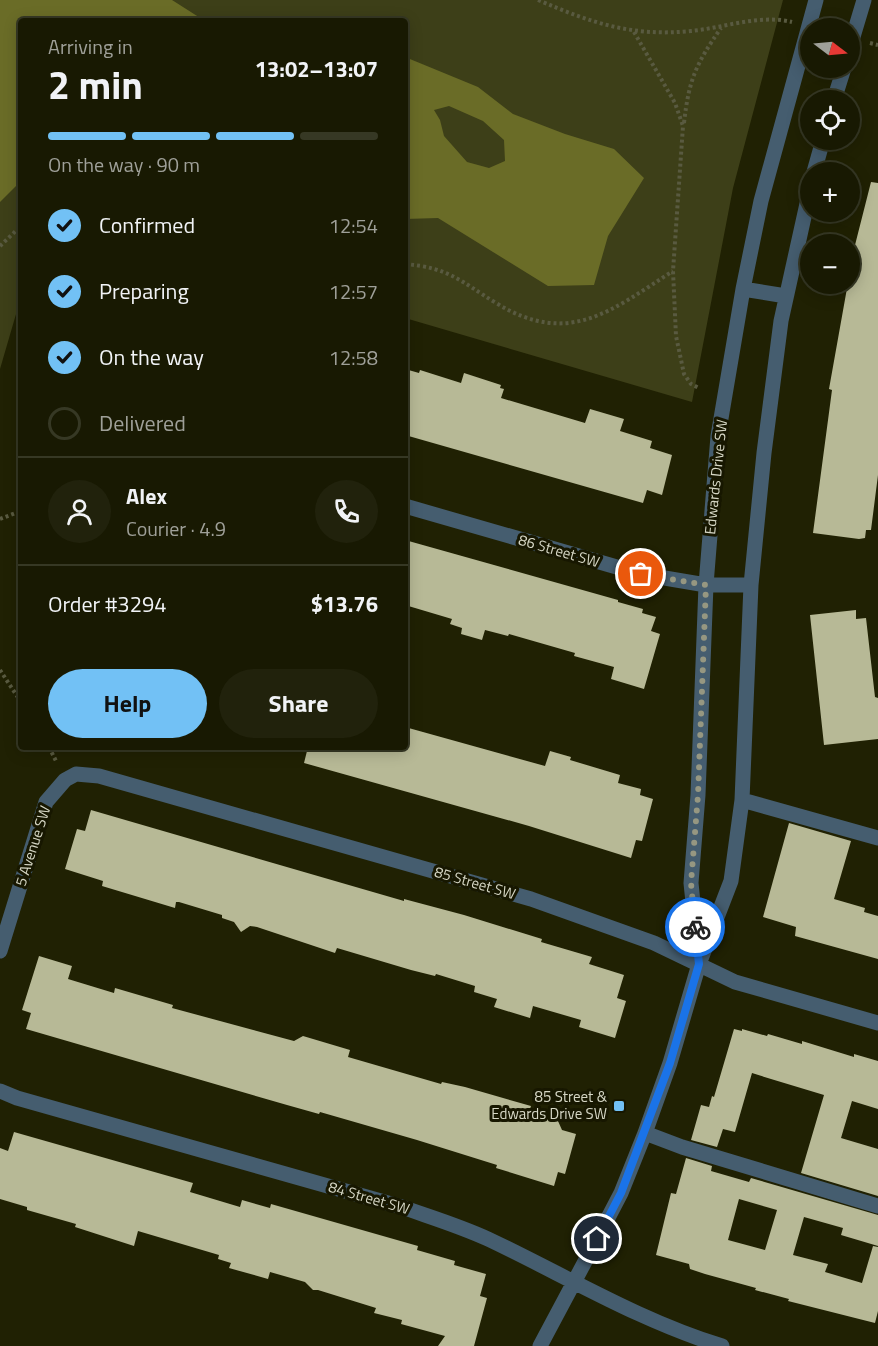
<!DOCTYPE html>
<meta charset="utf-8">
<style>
body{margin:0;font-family:"Titillium Web",sans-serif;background:#21220c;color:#f1f3f6;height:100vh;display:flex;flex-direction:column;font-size:22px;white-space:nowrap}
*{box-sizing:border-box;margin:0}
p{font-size:20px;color:#9fa099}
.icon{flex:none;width:33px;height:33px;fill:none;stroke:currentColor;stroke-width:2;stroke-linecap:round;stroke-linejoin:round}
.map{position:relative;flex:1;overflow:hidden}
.panel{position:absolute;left:18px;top:18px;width:390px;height:732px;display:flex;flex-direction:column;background:#181902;border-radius:6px;box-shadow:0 3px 15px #0003,0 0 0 2px #363824}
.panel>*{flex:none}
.needle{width:39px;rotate:106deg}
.buttons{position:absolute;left:800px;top:18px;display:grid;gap:12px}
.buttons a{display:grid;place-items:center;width:60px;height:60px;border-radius:50%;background:#181902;box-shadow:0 3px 15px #0003,0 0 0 2px #363824;font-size:30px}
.pin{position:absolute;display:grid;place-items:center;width:51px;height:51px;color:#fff;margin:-26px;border:3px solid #fff;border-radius:50%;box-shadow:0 2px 6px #0007}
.courier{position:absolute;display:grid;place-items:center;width:60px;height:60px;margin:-30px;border:4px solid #1a73e8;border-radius:50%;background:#fff;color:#222;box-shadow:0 2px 8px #0007}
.overview em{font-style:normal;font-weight:700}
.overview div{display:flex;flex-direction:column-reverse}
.overview{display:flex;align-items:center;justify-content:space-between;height:102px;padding:0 30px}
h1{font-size:39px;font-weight:700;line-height:45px}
.bar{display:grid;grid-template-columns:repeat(4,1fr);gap:9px 6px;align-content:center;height:72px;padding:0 30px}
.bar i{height:8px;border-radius:4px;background:#363824}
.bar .on{background:#72c1f5}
.bar p{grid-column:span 4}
.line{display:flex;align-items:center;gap:15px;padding:0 30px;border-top:2px solid #363824}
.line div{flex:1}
.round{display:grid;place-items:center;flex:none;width:63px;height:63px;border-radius:32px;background:#21220c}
ol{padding:0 30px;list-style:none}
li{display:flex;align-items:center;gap:18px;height:66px}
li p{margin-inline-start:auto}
li .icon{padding:6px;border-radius:50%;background:#72c1f5;color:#111;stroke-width:4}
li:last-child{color:#9fa099}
li i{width:33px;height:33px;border:3px solid #363824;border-radius:50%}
.cta{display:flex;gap:12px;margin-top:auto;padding:12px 30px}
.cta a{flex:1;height:69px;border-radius:36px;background:#72c1f5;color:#111;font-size:24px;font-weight:700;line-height:69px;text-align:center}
.cta a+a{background:#21220c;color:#f1f3f6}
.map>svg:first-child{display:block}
.green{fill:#3d3f18}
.water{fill:#6a6c27;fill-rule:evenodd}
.building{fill:#b7b996;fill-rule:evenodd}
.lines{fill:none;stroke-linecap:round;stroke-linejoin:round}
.path{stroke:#595a40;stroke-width:4;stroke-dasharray:3 3;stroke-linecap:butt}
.minor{stroke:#455d6f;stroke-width:15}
.done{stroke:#969781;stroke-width:6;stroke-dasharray:0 10.8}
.route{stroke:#1a73e8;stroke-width:8}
.poi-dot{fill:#72c1f5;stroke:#171700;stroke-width:2}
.labels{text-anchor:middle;stroke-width:6;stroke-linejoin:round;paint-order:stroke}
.street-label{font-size:15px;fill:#d6d7c5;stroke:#171700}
.poi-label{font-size:15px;fill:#d6d7c5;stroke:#171700;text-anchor:end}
</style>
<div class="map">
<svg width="878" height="1346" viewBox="0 0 878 1346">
<rect width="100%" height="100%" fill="#202103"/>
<path class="green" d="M0,0H783L733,188L692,402L405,318V21H21V297L0,369Z"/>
<path class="water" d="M0,0H172L205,21H21V181L0,202Z
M405,57L478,87L513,114L565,134L614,149L644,178L608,236L594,285L548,286L438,218L405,219ZM449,106L483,121L504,140L505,161L489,168L467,162L444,136L440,120L434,110Z"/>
<path class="building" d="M871,182L878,183V475L871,530H866L865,538L859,539L813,533L832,390L829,389L854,249Z
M405,369L419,373L420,370L461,383L464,373L501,385L500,388L504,389L501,398L585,423L590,409L624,419L620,431L652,441L650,448L672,455L662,495L647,490L643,503L405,435Z
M405,540L618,600V602L643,609L642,613L656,617L651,631L660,634L644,689L611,679L614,667L574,656L575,653L509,634L508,636L485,630L482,640L461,634L462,628L450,624L452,619L405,605Z
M856,610V619L866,618L875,697L878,698V739L824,745L810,615Z
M405,727L545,766L550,751L571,757L570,760L620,775L618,783L641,789L640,795L653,799L642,841L636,840L631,858L529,826L304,763L308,747H405Z
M91,810L404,901V899L464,915L542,939L541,942L592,957L589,964L624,975L617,998L626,1001L615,1038L579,1027L581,1020L533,1006L530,1018L494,1007L497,999L474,992L475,986L436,974L435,976L411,970L337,948L335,953L257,927L250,926L241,932L234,922L222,918V915L179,902H176L175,908L102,886L103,881L65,869L77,829L85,831Z
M789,823L851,841L834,899L865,908L864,912L878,916V959L795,936L796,927L763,917Z
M39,956L72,966L68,979L114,993L115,988L173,1005L172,1008L294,1041L303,1036L350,1050L348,1057L441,1084L442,1082L465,1087L531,1106L530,1109L558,1121L562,1130L576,1134L565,1174L558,1172L554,1186L496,1168L497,1165L417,1140L320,1112L319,1114L287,1105L26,1029L31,1013L22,1010Z
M734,1029L742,1031V1029L767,1036L768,1034L802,1044V1041L854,1057V1054L878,1061V1109L852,1101L841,1138L878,1149V1196L801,1173L824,1095L771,1079L752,1073L735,1132L723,1129L717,1147L691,1140L701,1105L709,1107L712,1096L714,1097Z
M14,1132L193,1183L190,1192L240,1207L242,1200L270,1208L271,1204L418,1246L417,1250L455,1261L454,1265L486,1274L480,1296L487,1298L474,1346H438L445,1336L401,1324L402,1320L374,1313L376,1308L318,1290H313L305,1282L270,1272L268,1279L229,1268L231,1263L218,1259L219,1255L138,1231L134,1246L75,1227L76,1224L27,1210V1207L0,1199V1148L8,1151Z
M686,1158L712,1166L711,1171L749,1182L751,1178L878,1215V1246L841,1235L843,1228L804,1217L793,1255L828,1264L825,1272L862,1283L873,1246L878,1247V1311L875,1323L788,1301L789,1299L755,1290L756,1288L705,1274L690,1269L689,1264L656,1255L671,1193L676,1194ZM739,1199L777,1210L765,1250L728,1240Z"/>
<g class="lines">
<path class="path" d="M538,0C592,23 632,37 691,31C723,28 760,14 792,22
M634,32L675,103L683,126L673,271L676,336L684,374L691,384L699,388
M870,43L878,45
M684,123C689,79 696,64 721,28
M0,246L21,226
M405,264C450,268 460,281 496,303C569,348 612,310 673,271
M0,519L21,511
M0,670L21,702
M49,747L57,763"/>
<path class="minor" d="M849,50L864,0
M834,100L844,68
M814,172L823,140
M743,289L786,296
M405,506L641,574L706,585H751
M742,800L878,838
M0,951L46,802L65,780L76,774L99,776L531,899L654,943L735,982L878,1023
M699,961L691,883L698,795L706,585L718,436L743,289L761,201L816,0
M0,1091L17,1098L402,1207C430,1217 460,1226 488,1239C566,1276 640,1321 722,1346
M645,1133L682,1147L878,1206
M540,1346L597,1239L621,1193L645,1133L670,1063L699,964L731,881L742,800L751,585L764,453L781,321L810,190"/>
</g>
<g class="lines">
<path class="done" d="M641,574L706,585L698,795L691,883L695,927"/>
<path class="route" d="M597,1239L621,1193L670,1063L699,964L695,927"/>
</g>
<rect class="poi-dot" x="613" y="1100" width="12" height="12" rx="3"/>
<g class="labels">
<g class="street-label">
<text transform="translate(716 477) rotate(-84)" y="5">Edwards Drive SW</text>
<text transform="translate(559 551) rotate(16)" y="5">86 Street SW</text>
<text transform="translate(33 846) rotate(-72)" y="5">5 Avenue SW</text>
<text transform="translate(475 883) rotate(16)" y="5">85 Street SW</text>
<text transform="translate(369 1198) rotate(16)" y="5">84 Street SW</text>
</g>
<g class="poi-label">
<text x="607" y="1102">85 Street &amp;<tspan x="607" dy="17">Edwards Drive SW</tspan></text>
</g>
</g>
</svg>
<div class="buttons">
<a><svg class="needle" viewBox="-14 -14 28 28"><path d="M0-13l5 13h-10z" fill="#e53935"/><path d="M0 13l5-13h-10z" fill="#9fa099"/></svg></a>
<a><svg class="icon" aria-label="locate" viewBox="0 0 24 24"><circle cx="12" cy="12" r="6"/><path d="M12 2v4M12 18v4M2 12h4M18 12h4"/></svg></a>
<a>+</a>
<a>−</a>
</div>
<div class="pin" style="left:641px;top:574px;background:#ea580c"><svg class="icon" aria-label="bag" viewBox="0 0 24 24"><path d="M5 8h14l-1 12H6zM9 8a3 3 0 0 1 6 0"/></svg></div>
<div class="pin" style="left:597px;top:1239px;background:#1f2937"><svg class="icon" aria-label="home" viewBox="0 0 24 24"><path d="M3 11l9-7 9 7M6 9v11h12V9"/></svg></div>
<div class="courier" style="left:695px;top:927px"><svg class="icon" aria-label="bike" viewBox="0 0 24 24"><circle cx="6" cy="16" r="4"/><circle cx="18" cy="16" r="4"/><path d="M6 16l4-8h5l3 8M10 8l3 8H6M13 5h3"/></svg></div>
<section class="panel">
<div class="overview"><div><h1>2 min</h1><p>Arriving in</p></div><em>13:02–13:07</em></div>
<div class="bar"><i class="on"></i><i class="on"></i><i class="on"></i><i></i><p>On the way · 90 m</p></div>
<ol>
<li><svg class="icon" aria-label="check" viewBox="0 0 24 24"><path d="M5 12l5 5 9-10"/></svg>Confirmed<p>12:54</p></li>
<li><svg class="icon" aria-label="check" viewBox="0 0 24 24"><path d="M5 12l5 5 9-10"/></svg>Preparing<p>12:57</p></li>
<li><svg class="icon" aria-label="check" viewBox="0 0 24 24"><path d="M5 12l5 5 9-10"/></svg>On the way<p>12:58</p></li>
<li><i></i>Delivered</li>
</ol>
<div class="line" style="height:108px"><a class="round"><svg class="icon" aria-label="person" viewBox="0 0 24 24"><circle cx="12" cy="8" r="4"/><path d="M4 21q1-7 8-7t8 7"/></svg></a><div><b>Alex</b><p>Courier · 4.9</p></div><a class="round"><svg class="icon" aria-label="phone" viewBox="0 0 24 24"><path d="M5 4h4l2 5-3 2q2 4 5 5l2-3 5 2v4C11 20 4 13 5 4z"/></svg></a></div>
<div class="line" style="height:78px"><div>Order #3294</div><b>$13.76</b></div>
<div class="cta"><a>Help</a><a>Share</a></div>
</section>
</div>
